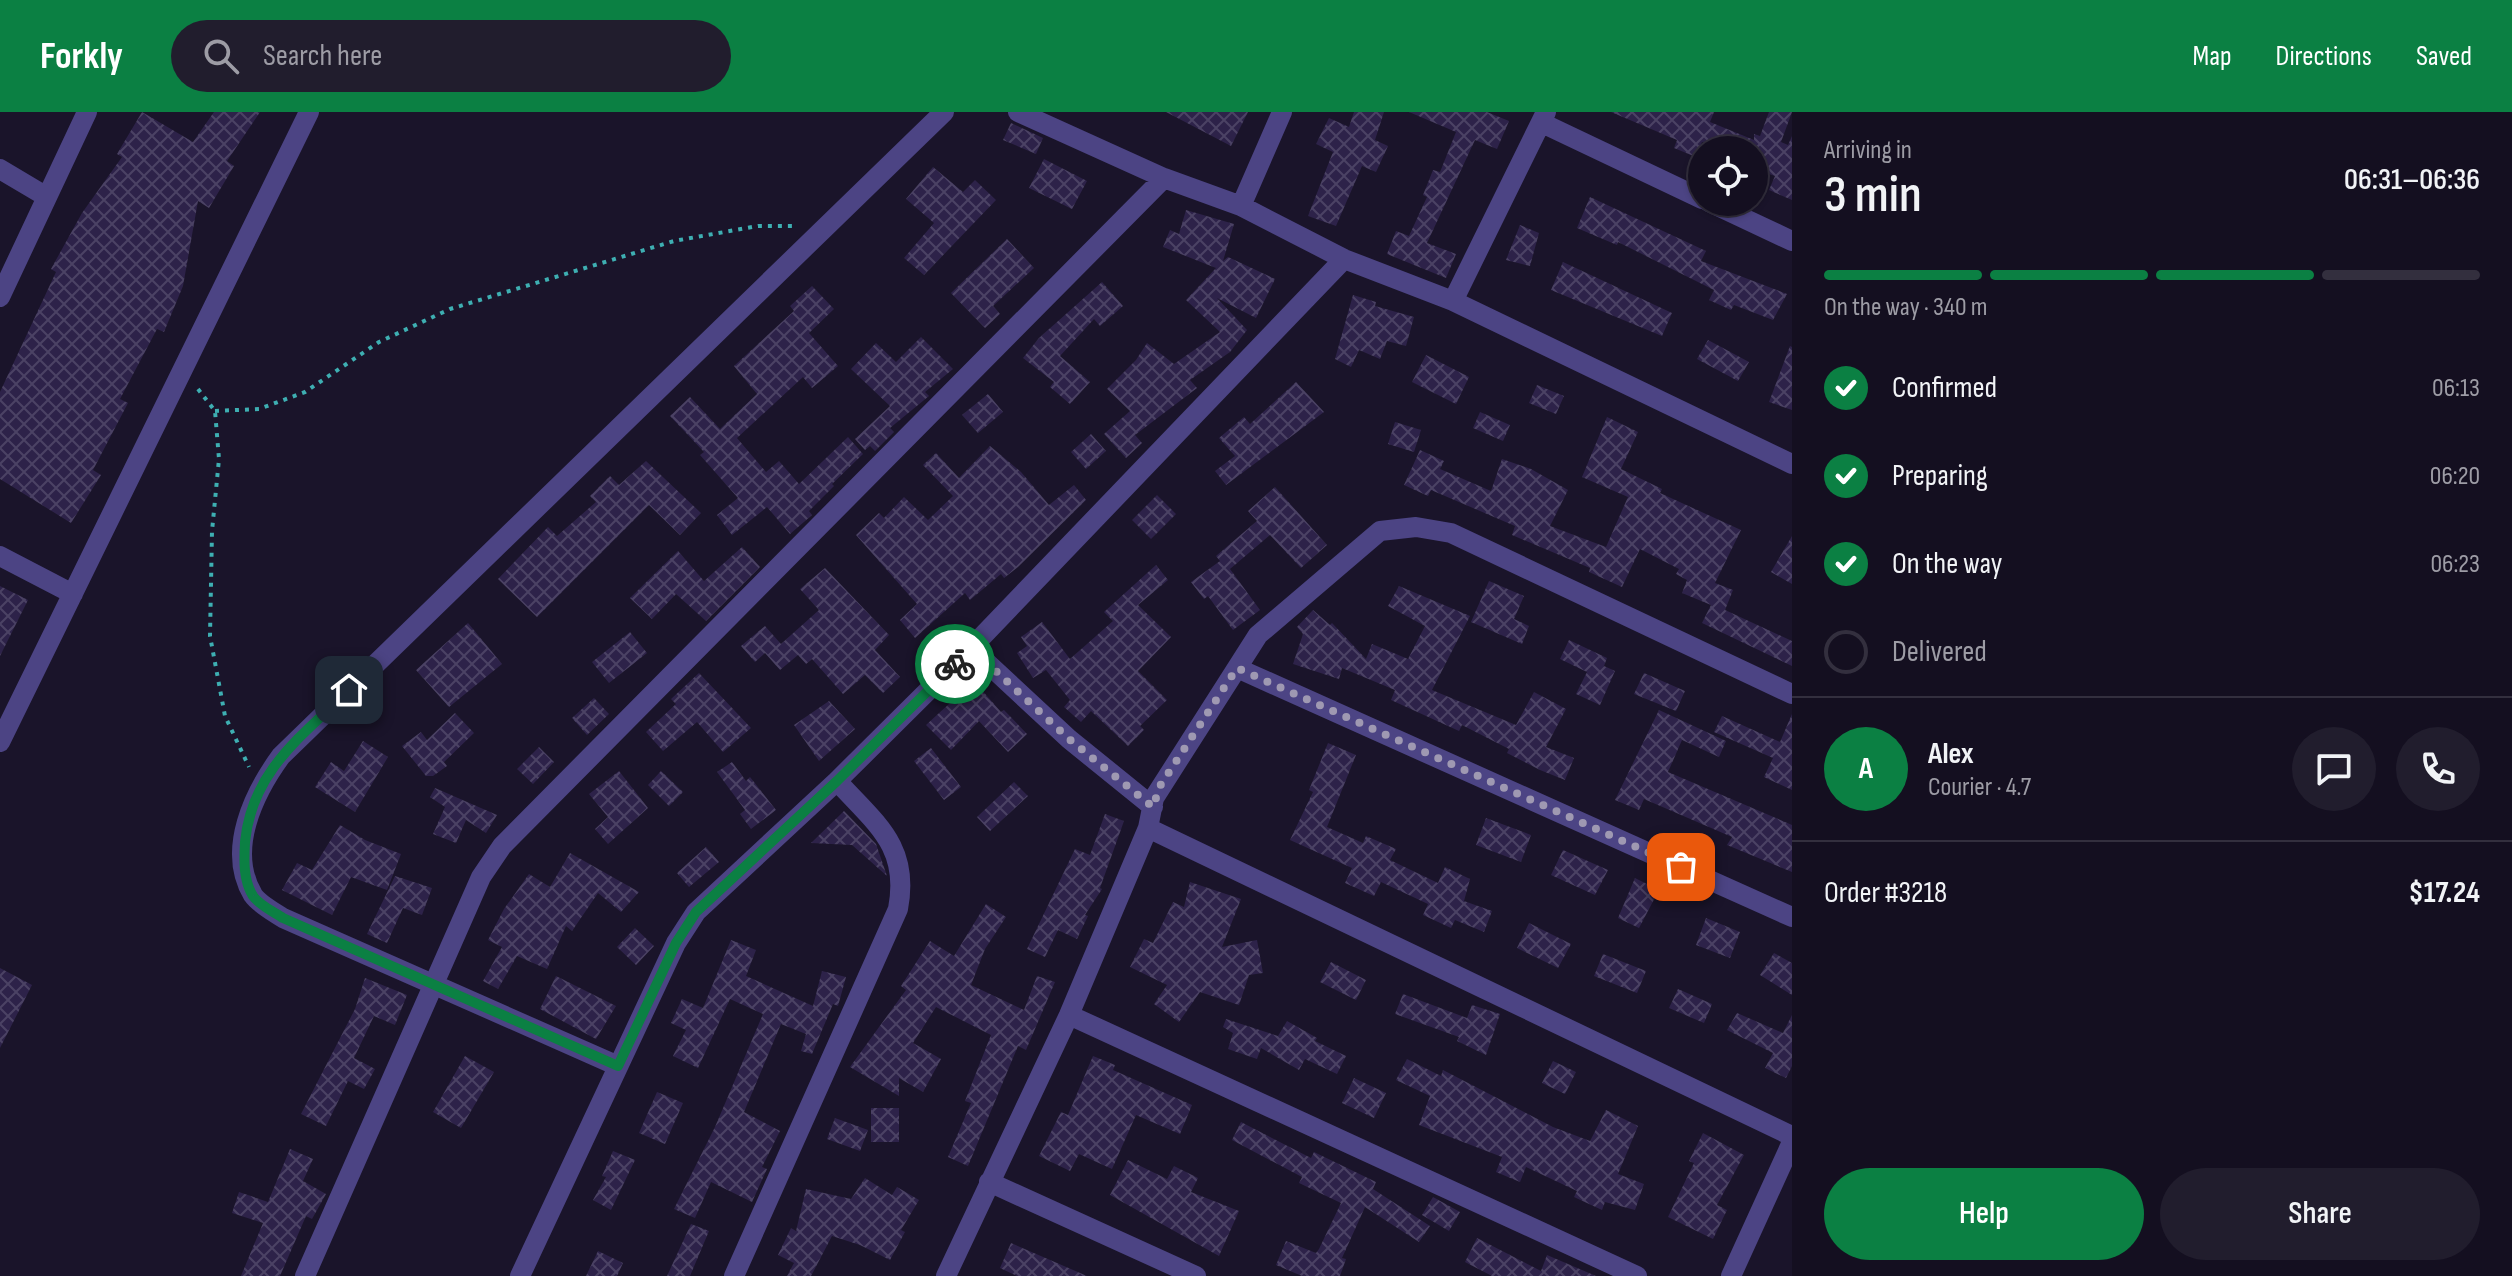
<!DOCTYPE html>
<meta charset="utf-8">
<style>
body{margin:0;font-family:"Sofia Sans Condensed",sans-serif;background:#211d2d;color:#f1f3f6;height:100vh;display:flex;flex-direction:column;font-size:30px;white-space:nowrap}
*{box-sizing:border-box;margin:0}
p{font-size:26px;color:#9d9ca5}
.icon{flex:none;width:44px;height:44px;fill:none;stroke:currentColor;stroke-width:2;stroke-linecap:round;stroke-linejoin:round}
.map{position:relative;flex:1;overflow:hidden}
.sheet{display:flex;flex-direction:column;background:#140f20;width:720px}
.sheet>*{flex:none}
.tools{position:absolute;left:1688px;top:24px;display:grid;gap:16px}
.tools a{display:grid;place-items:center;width:80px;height:80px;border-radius:50%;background:#140f20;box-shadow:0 2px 6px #0004,0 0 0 2px #332f3e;font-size:40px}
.pin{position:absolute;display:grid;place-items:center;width:68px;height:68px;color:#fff;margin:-34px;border-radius:16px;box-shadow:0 4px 12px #0006}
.courier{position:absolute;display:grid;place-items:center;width:80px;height:80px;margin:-40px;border:6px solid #0b8043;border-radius:50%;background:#fff;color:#222;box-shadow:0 2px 10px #0007}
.summary em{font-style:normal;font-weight:600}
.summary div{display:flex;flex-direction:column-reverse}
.summary{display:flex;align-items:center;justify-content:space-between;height:136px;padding:0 32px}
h1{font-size:52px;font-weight:600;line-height:60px}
.bar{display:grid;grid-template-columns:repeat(4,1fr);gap:12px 8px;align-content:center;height:96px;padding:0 32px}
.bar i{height:10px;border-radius:6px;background:#332f3e}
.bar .on{background:#0b8043}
.bar p{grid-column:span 4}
.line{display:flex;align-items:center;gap:20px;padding:0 32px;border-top:2px solid #332f3e}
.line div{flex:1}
.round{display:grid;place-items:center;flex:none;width:84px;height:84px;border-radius:42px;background:#211d2d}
ol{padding:0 32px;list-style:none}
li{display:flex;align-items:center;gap:24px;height:88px}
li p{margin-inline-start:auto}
li .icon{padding:8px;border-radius:50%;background:#0b8043;color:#fff;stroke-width:4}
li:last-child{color:#9d9ca5}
li i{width:44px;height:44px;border:4px solid #332f3e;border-radius:50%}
.button{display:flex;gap:16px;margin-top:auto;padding:16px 32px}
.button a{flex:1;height:92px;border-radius:48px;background:#0b8043;color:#fff;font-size:32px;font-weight:600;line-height:92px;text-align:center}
.button a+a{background:#211d2d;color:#f1f3f6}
header{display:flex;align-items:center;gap:48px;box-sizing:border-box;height:112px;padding:0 40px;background:#0b8043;color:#fff}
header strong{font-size:38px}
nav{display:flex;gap:44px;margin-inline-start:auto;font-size:28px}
.search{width:560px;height:72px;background:#211d2d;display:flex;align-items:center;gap:20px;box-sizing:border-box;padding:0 28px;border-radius:44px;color:#9d9ca5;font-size:30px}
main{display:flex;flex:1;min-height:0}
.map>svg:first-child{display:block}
.building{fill:url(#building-cross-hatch)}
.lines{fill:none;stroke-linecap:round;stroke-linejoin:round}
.path{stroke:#3eafb2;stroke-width:4;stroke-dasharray:4 6;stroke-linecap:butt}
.minor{stroke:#4c4484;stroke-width:20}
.done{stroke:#9f99b2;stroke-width:8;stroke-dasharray:0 14.4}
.route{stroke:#0b8043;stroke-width:10}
</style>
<header>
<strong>Forkly</strong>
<div class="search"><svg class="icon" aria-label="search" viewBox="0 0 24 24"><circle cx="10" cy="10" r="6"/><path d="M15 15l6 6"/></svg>Search here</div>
<nav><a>Map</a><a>Directions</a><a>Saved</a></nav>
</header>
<main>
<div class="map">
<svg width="1792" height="1164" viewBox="0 0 1792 1164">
<defs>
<pattern id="building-cross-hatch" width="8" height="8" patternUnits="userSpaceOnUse" patternTransform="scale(2)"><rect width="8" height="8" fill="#2d2249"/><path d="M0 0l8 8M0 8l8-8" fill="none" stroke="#4b4264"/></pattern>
</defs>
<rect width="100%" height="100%" fill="#1a142a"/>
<path class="building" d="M142,0L193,30L214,0H260L227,49L234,54L209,96L198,89L183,174L164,220L157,217L120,287L128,291L93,358L101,363L71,411L0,367V280L56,160L51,157L82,101L122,45L117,42Z
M1166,0H1248L1231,34Z
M1354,0H1384L1375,28L1388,34L1376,60L1362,54L1336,114L1308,104L1333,40L1316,32L1329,6L1349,15Z
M1409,0H1487L1509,9L1497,37L1475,28L1427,131L1456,142L1446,166L1387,142L1396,119L1409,124L1427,85L1423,83L1433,58L1440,60L1456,20Z
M1611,0H1714L1710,10L1754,28V22L1760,24L1769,0H1792L1781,30L1788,33L1792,24V88L1769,78L1775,64L1754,57V38H1723L1702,30L1696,45L1674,36L1677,28Z
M1011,11L1043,26L1036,42L1003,28Z
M1044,47L1087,69L1072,97L1029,76Z
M933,55L963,80L975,68L996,88L924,163L904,146L934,111L906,87Z
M1590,85L1706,139L1701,149L1787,182L1773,208L1734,193L1731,198L1709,188L1714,178L1618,130L1617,133L1577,116Z
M1186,98L1234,112L1223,149L1228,145L1275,167L1256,206L1217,186L1247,218L1230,240L1190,268L1197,276L1135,323L1142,331L1126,346L1104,322L1130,299L1107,277L1136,248L1147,231L1174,252L1220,220L1186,188L1216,156L1163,135L1170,118L1179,122Z
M1520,113L1539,121L1530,154L1506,148Z
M1007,127L1034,156L993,194L1000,202L985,216L951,181Z
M1563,150L1672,201L1662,224L1551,178Z
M1102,170L1123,194L1100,214L1094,207L1060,244L1090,270L1070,292L1050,275L1054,270L1023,246L1039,226Z
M812,174L834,197L809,221L838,254L812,276L803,265L737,326L766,360L779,349L799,372L848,325L863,342L832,372L834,374L809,399L812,403L790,422L767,395L732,423L717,403L738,386L700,343L704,340L670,304L690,285L720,317L757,282L734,254L794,199L790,194Z
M1353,183L1376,190L1375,194L1414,205L1406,234L1387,229L1380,247L1359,238L1351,255L1335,247Z
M921,225L953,257L925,280L929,284L890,316L894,320L875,339L870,334L865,338L855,327L890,294L851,257L876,231L896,250Z
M1708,228L1749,250L1738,269L1697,247Z
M1790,234L1792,235V298L1769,290Z
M1426,243L1469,265L1456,292L1412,270Z
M1296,270L1324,300L1226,373L1215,359L1235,344L1219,326L1244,305L1250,312Z
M1537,273L1564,284L1556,302L1529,291Z
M988,282L1003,300L978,321L962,303Z
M1480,300L1510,313L1503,329L1473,316Z
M1607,305L1638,320L1621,357L1662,377L1660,381L1741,418L1715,471L1733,478L1725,498L1792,529V554L1702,511L1711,493L1682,481L1687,468L1676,462L1679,457L1640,437L1622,475L1589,460L1590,456L1512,423L1515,414L1431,378L1428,384L1404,373L1420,338L1444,349L1440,357L1491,379L1502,347L1531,357L1568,378L1550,414L1606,435L1628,385L1582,365Z
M1395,310L1421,318L1414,340L1388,332Z
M1091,322L1106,339L1086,357L1071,340Z
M990,334L1021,360L1049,393L1074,373L1086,388L1018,455L1004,466L1001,462L970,488L965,481L915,526L900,508L917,492L856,423L879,401L884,406L904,385L928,408L953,384L923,353L936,341L959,366Z
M646,349L701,401L680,423L649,393L537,505L498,467L548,415L557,424L596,390L590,384L610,364L619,373Z
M1275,375L1327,433L1301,456L1270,423L1230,457L1260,498L1233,518L1208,484L1204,487L1191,470L1220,449L1216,444L1257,409L1248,399Z
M1157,383L1176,402L1151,427L1132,408Z
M1792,424V472L1771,460Z
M742,435L760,455L706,509L676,482L652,507L630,486L678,439L704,469Z
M1156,453L1168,468L1138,493L1171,525L1138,559L1167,588L1140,614L1144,618L1128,634L1091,599L1081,610L1064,595L1070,588L1046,558L1033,566L1017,541L1027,534L1021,525L1042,510L1070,547L1113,509L1104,500Z
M825,456L889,523L875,538L900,565L883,581L865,563L843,582L812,547L806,552L798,543L780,558L765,541L755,550L741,534L765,514L781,532L819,498L800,477Z
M1489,469L1524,484L1514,507L1529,514L1522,532L1471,510Z
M0,474L28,488L0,544Z
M1399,474L1470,504L1432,578L1516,613L1534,580L1566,597L1546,635L1574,646L1565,668L1540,658L1507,641L1509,637L1462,613L1459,619L1391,588L1395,578L1342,556L1339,567L1293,552L1303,522L1297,515L1313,498L1330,513L1332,511L1366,547L1372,532L1408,547L1425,514L1388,494Z
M468,511L502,552L449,595L416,558Z
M630,520L647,541L609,571L592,550Z
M1569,528L1607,546L1604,554L1615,559L1600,593L1576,582L1587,560L1560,547Z
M699,561L751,616L723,640L697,610L663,639L646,620L676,592L671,587Z
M1644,561L1685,579L1676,599L1634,582Z
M974,569L1001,600L1004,598L1027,622L1008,640L979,609L951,638L926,613Z
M594,586L609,602L587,623L572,606Z
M829,589L855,617L819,649L794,613Z
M1659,598L1726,629L1719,645L1682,628L1668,660L1792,713V760L1727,733L1732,725L1644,687L1639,698L1615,688Z
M455,601L474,621L444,650L447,654L433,664H426L402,634L421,620L427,628Z
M1792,602V678L1764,665L1773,646L1714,620L1722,604L1780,630Z
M363,629L388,645L355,700L315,675L331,650L344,659Z
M1328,631L1356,643L1327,715L1363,731L1366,724L1396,737L1390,748L1438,771L1445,755L1470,767L1464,789L1492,799L1484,820L1455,808L1451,816L1423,803L1428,792L1381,770L1374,784L1345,771L1352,756L1290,728L1313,680L1309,678Z
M539,635L554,650L533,672L517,657Z
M931,636L961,675L944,688L914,649Z
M732,650L746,669L750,665L776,698L751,717L740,702L745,698L717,660Z
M619,659L648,696L608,732L595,717L608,705L589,682Z
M661,659L683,680L669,694L648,673Z
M1014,670L1028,684L990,719L977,705Z
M435,676L497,703L486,721L466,708L456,731L433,722L445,695L430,685Z
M844,699L876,732L887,764L852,733L811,731Z
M1105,702L1124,709L1100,776L1102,777L1085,803L1088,804L1077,827L1058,818L1045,845L1027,837L1075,737L1090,743Z
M1486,706L1531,723L1521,750L1476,733Z
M340,713L365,728L401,742L387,778L351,765L332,803L282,778L297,751L312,758Z
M706,735L719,750L689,775L677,761Z
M1563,738L1608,758L1595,783L1551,763Z
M570,741L639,780L621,800L598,781L572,819L566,814L547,857L517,844L498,877L483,869L502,835L488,828L504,797L529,762L550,775Z
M395,764L432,776L422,803L403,796L387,831L367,822Z
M1635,766L1659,778L1639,816L1618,806Z
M1190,770L1241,787L1222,835L1257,828L1263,861L1249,863L1239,893L1200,880L1179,910L1154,892L1167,873L1130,855L1144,827L1153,831L1173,790L1184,795Z
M986,792L1006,805L985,837L971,873L1024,898L1037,864L1055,870L1026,938L1018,934L968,1054L948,1045L971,991L965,989L991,923L936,895L913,931L941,947L923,980L899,966V984L850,955L906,878L901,874L930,829L954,844Z
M1706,806L1740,820L1730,846L1696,833Z
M1529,811L1571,832L1558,856L1517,836Z
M635,816L654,834L636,853L617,835Z
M731,828L756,838L746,864L813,894L822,859L846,865L838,894L833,892L812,942L801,939L806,922L781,912L744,1000L780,1019L762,1055L767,1057L752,1090L711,1070L695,1106L674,1097L715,1015L763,902L730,887L698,956L673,944L686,918L671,911L682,887L703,896Z
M1774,841L1792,851V883L1760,863Z
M1603,842L1646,859L1637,881L1594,864Z
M1331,850L1366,868L1356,888L1320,870Z
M0,856L32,873L0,936Z
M556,864L616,894L596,927L540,897Z
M365,866L407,883L395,913L374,904L354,946L375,957L364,977L348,969L326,1014L301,1002L355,897Z
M1678,877L1712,892L1704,911L1669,896Z
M1403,882L1467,906L1472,893L1500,902L1486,943L1457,929L1459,925L1395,902Z
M1737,901L1783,921L1792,903V954L1786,966L1765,956L1773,941L1727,918Z
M1226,907L1278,924L1287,909L1317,926L1315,929L1346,944L1337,962L1305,947L1299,958L1261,936L1257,947L1228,937L1233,921L1223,915Z
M465,944L494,960L461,1016L433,1000Z
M1093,944L1115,953L1113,958L1192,993L1180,1022L1136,1003L1112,1057L1079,1042L1070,1059L1039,1044L1061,1000L1068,1003Z
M1407,947L1441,964L1443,958L1553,1015L1590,1029L1606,998L1638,1014L1618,1062L1644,1072L1635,1098L1605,1090L1602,1098L1574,1085L1577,1079L1526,1055L1520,1070L1496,1060L1502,1045L1419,1013L1430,984L1396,968Z
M1553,949L1576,960L1565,982L1542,971Z
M1354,966L1386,981L1374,1006L1342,991Z
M657,980L683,991L665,1032L639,1021Z
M871,996H899V1030H871Z
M835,1006L868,1018L860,1039L827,1027Z
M1241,1010L1311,1046L1314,1040L1376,1070L1373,1077L1430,1114L1419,1130L1365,1095L1342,1146L1346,1147L1340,1164H1302L1276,1153L1286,1129L1316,1141L1319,1137L1341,1091L1299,1071L1302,1065L1232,1028Z
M1703,1021L1744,1043L1717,1093L1727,1098L1713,1127L1668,1105L1694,1051L1689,1049Z
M290,1037L313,1047L303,1069L326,1082L312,1107L306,1104L280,1164H241L263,1111L232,1101L239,1080L268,1090Z
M613,1039L635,1048L611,1098L593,1088L606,1065L602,1064Z
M1128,1048L1167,1067L1174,1054L1198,1066L1191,1080L1239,1099L1219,1144L1110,1083Z
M865,1066L892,1083L897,1075L919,1088L901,1118L905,1120L890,1148L860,1133L832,1124L811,1164H787L794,1151L778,1143L791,1116L796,1119L806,1077L851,1087Z
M1433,1085L1460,1100L1449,1119L1422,1103Z
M691,1112L709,1119L690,1164H667Z
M1477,1126L1541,1159L1547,1143L1596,1164H1492L1465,1150Z
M1011,1131L1087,1164H1017L1000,1156Z
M598,1139L623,1151L617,1164H586Z"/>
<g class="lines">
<path class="path" d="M198,277L215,299L219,347L212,419L210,524L225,604L249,655
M215,299L259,297L305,280L379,230L450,197L674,129L758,114H795"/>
<path class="minor" d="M1018,0L1164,66L1241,94L1344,147L1453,189L1792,352
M1542,11L1702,87
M0,57L47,85
M1709,90L1792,129
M1241,94L1282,0
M0,185L87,0
M1453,189L1546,0
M0,444L73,482
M971,536L1069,627L1153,695
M1237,556L1792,805
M0,630L309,0
M1148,716L1792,1024
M1069,903L1637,1164
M618,954L283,806C274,800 259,792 253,783C226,738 254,681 281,644L944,0
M989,1070L1196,1164
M305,1164L481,765L502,734L1164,66
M520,1164L676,831L696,800L837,669L971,536L1344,147
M734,1164L898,797C910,734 876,712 837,669
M946,1164L1069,903L1148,716L1154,686L1258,523L1380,419L1416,415L1451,421L1792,582
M1731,1164L1792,1030"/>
</g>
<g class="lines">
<path class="done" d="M955,552L971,536L1069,627L1153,695L1160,674L1237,556L1681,755"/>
<path class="route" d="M349,578C301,625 252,659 245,730C244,748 243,768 253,784C259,793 274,800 283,806L618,954L676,831L696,800L837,669L955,552"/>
</g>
</svg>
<div class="tools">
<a><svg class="icon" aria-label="locate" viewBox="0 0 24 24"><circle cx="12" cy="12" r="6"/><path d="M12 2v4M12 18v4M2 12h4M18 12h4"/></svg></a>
</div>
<div class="pin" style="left:1681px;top:755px;background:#ea580c"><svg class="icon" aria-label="bag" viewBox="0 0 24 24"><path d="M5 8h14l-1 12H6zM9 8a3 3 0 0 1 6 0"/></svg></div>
<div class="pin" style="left:349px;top:578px;background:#1f2937"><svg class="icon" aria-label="home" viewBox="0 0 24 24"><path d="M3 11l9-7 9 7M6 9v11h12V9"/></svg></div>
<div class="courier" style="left:955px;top:552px"><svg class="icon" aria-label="bike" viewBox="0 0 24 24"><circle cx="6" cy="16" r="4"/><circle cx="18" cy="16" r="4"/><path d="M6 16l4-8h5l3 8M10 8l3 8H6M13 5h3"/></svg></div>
</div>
<section class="sheet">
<div class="summary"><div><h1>3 min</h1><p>Arriving in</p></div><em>06:31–06:36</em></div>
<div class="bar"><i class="on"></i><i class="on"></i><i class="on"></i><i></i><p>On the way · 340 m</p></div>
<ol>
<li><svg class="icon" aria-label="check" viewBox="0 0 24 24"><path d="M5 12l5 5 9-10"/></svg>Confirmed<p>06:13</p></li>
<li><svg class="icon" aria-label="check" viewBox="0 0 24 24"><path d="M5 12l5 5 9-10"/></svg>Preparing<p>06:20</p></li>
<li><svg class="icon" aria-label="check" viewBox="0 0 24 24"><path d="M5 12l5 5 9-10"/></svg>On the way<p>06:23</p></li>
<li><i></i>Delivered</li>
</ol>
<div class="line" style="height:144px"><b class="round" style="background:#0b8043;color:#fff">A</b><div><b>Alex</b><p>Courier · 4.7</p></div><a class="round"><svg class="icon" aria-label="chat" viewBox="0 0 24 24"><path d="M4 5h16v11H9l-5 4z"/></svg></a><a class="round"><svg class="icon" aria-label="phone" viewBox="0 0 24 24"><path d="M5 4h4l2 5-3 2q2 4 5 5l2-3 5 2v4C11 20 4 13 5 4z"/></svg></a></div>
<div class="line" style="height:104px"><div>Order #3218</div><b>$17.24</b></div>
<div class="button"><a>Help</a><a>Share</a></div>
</section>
</main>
